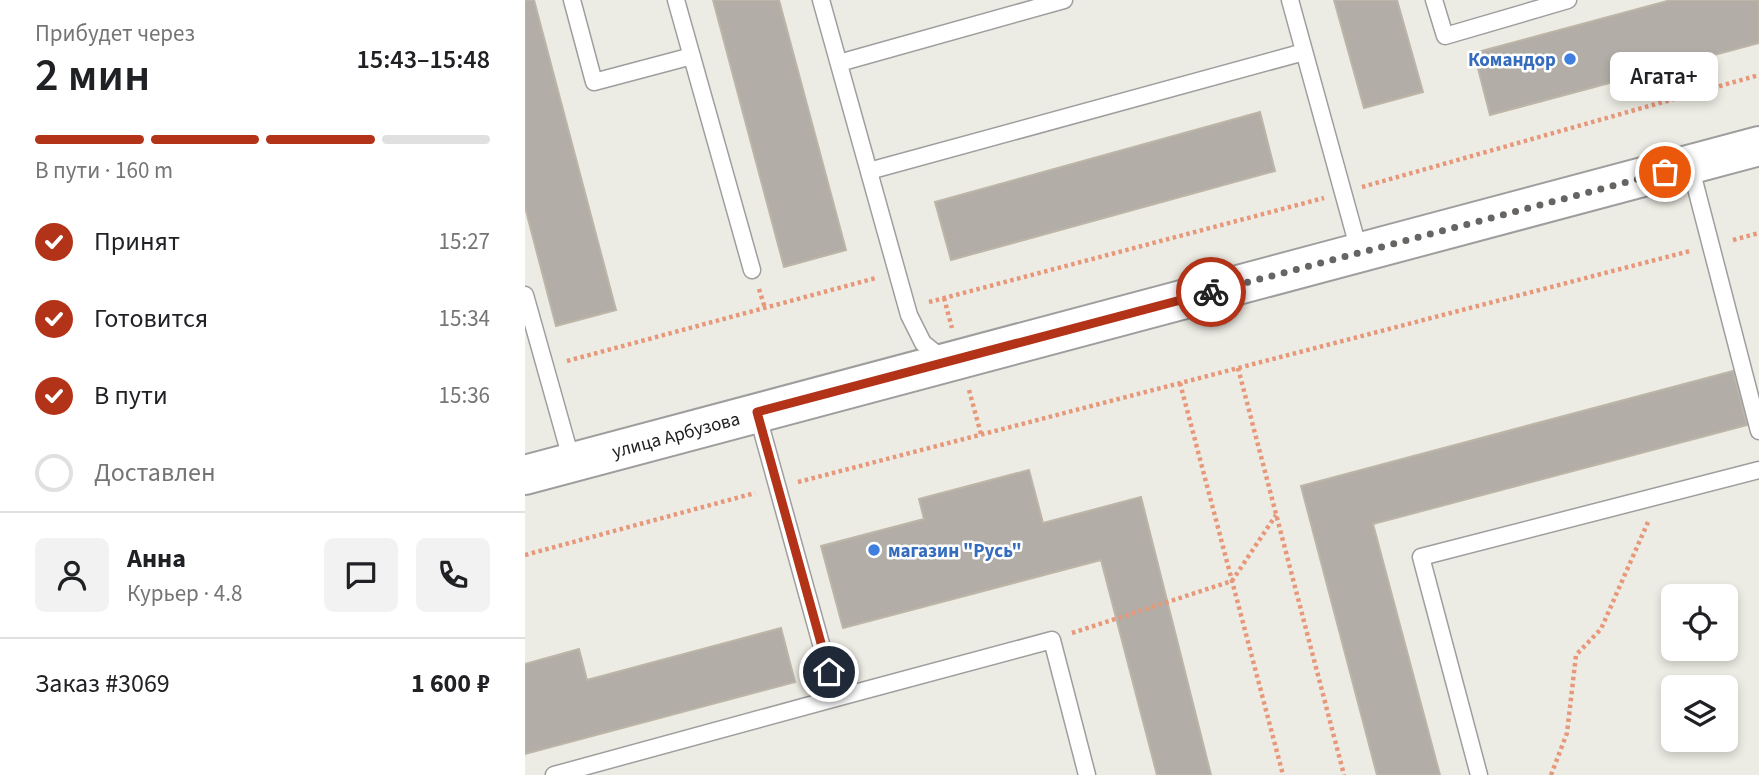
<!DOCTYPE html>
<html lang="ru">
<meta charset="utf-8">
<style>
body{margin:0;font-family:"Source Sans 3",sans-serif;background:#f2f2f2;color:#202124;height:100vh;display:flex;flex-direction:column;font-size:26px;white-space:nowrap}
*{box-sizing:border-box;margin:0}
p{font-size:23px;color:#757577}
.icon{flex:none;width:38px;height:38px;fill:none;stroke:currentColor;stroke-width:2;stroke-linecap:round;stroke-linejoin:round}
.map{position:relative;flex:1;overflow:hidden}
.details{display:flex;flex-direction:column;background:#fff;width:525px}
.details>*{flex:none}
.fabs{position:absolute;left:1136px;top:584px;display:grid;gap:14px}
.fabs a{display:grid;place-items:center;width:77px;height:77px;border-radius:10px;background:#fff;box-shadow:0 4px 10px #0003;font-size:35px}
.pin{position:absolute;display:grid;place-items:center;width:60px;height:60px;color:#fff;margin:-30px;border:4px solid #fff;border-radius:50%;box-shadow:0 2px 7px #0007}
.courier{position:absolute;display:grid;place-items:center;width:70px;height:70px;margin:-35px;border:5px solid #b23318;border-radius:50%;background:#fff;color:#222;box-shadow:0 2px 9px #0007}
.bubble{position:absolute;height:49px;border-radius:10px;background:#fff;box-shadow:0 4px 10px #0003;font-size:23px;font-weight:600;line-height:49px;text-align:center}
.summary em{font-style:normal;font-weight:600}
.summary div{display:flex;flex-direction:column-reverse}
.summary{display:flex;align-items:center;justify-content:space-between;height:119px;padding:0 35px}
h1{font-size:46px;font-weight:600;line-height:52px}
.bar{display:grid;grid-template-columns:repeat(4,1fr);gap:10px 7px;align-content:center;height:84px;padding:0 35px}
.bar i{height:9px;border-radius:5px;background:#e0e0e0}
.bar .selected{background:#b23318}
.bar p{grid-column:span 4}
.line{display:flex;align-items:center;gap:18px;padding:0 35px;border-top:2px solid #e0e0e0}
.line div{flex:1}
.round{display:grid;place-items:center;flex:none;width:74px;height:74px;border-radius:10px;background:#f2f2f2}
ol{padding:0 35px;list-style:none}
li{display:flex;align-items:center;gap:21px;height:77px}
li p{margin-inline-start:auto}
li .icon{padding:7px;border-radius:50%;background:#b23318;color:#fff;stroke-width:4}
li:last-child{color:#757577}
li i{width:38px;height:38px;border:4px solid #e0e0e0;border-radius:50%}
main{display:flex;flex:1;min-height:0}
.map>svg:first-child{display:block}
.building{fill:#b2aea7;stroke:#bdb5a8;stroke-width:2}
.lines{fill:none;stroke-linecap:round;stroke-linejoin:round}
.service-casing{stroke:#9e9e9e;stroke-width:19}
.tertiary-casing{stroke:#9e9e9e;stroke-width:42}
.path{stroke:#e8987a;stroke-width:4.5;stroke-dasharray:3.5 3.5;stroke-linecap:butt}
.service{stroke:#fff;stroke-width:16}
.tertiary{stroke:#fff;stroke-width:38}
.done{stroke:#666563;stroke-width:7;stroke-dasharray:0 12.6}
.route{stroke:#b23318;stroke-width:9}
.shop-dot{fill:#3f7fe0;stroke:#fff;stroke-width:2.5}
.labels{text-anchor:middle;stroke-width:5;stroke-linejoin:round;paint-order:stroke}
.shop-label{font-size:19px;font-weight:bold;fill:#366cbe;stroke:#fff;text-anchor:end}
.street-label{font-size:19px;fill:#1d1d1d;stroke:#fff}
</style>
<main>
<section class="details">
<div class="summary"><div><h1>2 мин</h1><p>Прибудет через</p></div><em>15:43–15:48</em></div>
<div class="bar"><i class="selected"></i><i class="selected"></i><i class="selected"></i><i></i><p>В пути · 160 m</p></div>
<ol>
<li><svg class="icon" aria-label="check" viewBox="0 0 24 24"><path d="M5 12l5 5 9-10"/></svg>Принят<p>15:27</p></li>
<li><svg class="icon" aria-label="check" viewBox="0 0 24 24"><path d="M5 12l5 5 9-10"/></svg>Готовится<p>15:34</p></li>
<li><svg class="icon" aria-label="check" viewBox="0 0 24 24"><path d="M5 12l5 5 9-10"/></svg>В пути<p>15:36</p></li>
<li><i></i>Доставлен</li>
</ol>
<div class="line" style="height:126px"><a class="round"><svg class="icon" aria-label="person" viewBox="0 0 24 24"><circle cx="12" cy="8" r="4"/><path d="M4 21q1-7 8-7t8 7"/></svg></a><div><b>Анна</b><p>Курьер · 4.8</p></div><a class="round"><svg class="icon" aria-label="chat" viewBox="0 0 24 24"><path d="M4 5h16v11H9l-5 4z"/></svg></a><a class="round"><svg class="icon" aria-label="phone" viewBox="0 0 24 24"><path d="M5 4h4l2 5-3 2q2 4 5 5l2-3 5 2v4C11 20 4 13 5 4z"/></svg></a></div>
<div class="line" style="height:91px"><div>Заказ #3069</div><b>1 600 ₽</b></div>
</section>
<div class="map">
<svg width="1234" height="775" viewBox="0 0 1234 775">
<rect width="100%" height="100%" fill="#edece4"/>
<path class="building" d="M0,0H9L91,310L31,326L0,207Z
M188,0H254L321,250L259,267Z
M809,0H872L898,92L839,108Z
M1146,0H1234V43L965,115L949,53Z
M735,112L750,171L426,260L410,202Z
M1208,371L1222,425L848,524L915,775H852L776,486Z
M504,470L518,523L616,497L686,775H632L576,560L318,628L296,546L399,519L394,499Z
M256,628L270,682L0,754V664L54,649L62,680Z"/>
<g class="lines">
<defs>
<path id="service" d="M47,0L69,82L167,56
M151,0L227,270
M296,0L384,315L398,343L419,360
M765,0L835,254
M909,0L920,36L1043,0
M314,63L539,0
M1165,165L1234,431
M344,171L779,52
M0,295L47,462
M232,413L311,698L527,640L562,775
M29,775L311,698
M954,775L896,557L1234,470"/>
<g id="tertiary">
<path id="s1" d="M0,475C411,363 823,257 1234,146"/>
</g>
</defs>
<use href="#service" class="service-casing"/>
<use href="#tertiary" class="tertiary-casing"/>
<path class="path" d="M837,187L1234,75
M1208,240L1234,233
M234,289L240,308
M419,298L427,328
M404,302L799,198
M42,361L351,278
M713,368L819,775
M655,383L758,775
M444,390L456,434
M273,482L1165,251
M0,555L230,493
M547,633L707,581L751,515
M1026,775L1042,733L1051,655L1076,629L1123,522"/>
<use href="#service" class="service"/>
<use href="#tertiary" class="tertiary"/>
</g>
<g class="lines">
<path class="done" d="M686,292L1140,172"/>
<path class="route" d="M304,672L232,412L686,292"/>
</g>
<g class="shop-dot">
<circle cx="1045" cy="59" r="7"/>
<circle cx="349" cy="550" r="7"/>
</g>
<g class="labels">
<g class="shop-label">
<text x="1031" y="66">Командор</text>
<text x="363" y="557" text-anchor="start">магазин "Русь"</text>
</g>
<g class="street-label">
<text dy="7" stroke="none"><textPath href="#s1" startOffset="156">улица Арбузова</textPath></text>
</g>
</g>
</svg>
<div class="fabs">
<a><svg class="icon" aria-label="locate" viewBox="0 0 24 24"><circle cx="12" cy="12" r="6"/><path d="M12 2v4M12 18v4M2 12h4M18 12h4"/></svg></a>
<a><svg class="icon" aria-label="layers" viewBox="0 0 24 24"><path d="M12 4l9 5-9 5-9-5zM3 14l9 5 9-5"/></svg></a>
</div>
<div class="pin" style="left:1140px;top:172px;background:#ea580c"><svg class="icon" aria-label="bag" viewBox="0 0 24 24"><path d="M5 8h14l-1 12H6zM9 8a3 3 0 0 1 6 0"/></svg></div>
<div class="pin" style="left:304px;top:672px;background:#1f2937"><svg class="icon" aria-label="home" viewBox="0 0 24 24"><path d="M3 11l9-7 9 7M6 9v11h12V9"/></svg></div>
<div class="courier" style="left:686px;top:292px"><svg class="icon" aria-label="bike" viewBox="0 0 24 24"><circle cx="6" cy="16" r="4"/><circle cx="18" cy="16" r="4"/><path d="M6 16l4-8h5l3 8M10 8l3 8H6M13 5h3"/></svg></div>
<div class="bubble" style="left:1085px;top:52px;width:108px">Агата+</div>
</div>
</main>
